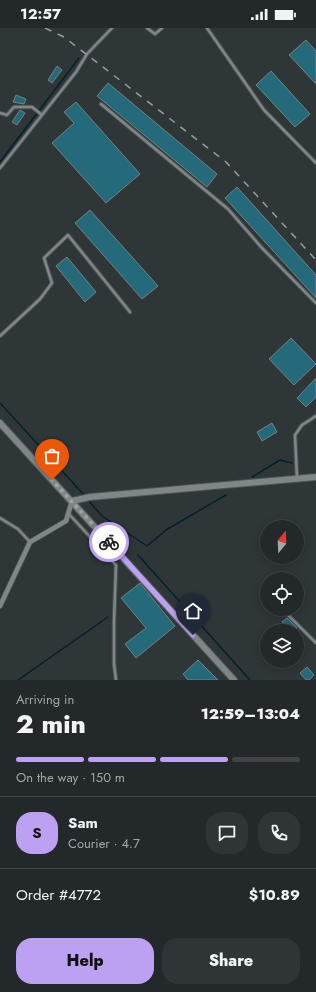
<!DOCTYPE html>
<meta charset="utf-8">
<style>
body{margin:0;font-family:Jost,sans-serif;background:#2f3436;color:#f1f3f6;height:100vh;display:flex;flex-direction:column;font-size:15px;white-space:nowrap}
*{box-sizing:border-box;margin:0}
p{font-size:13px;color:#a3a6a8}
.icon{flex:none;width:22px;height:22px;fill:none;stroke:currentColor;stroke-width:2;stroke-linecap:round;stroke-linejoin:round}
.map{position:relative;height:652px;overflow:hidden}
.drawer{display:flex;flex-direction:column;background:#23282a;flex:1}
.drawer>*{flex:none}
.needle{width:26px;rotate:18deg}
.fabs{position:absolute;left:260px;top:492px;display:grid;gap:8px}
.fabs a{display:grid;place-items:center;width:44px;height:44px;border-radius:50%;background:#23282a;box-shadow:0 2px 10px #0003,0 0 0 1px #404447;font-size:20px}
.pin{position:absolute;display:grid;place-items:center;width:34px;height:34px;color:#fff;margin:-41px -17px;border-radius:50% 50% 50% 0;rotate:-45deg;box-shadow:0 0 4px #0007}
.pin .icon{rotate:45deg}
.courier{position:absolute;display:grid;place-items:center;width:40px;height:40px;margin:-20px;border:3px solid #bca0f2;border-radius:50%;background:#fff;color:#222;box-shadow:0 1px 5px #0007}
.overview em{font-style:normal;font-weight:800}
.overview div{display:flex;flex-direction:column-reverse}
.overview{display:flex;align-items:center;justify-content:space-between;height:68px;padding:0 16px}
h1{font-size:26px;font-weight:800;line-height:30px}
.bar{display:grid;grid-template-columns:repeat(4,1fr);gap:6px 4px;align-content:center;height:48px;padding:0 16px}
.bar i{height:5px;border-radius:3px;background:#404447}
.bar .selected{background:#bca0f2}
.bar p{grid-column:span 4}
.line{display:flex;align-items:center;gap:10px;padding:0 16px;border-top:1px solid #404447}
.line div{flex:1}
.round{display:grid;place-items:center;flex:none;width:42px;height:42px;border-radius:16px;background:#2f3436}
.button{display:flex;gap:8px;margin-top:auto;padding:8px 16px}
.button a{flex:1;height:46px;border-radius:16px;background:#bca0f2;color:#111;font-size:16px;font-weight:800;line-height:46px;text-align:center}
.button a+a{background:#2f3436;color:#f1f3f6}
.status{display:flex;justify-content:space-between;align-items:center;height:28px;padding:0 20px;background:#23282a;direction:ltr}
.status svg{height:11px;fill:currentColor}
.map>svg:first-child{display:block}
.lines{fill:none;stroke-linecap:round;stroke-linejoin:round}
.stream{stroke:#00222b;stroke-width:1.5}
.building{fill:#256a7a;stroke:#777f82}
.lane-casing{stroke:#4d5355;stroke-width:4.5}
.street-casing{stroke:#4d5355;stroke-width:6}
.secondary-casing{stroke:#4d5355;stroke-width:8}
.lane{stroke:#7e8688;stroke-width:2.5}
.street{stroke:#7e8688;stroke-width:4.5}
.secondary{stroke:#7e8688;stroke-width:6}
.rail{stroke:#989d9f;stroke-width:1.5;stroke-dasharray:7 7;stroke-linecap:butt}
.done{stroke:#9da2a4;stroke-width:4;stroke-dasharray:0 7.2}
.route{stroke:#bca0f2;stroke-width:5}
</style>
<div class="status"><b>12:57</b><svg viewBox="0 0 49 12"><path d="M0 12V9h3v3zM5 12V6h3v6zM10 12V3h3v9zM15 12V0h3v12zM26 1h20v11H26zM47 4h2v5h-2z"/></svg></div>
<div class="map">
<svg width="316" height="652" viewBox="0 0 316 652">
<rect width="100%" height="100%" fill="#2f3638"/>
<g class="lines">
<path class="stream" d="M0,134L79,30
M0,375L85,468
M252,449L280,432L292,435
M87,471L102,488L147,518L166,502L226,467
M138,527L250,652
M18,652L108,589"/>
</g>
<path class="building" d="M306,12L316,23V56L289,27Z
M57,38L62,42L52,55L48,52Z
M271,43L310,86L295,99L256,57Z
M108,55L217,146L207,159L97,68Z
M16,67L26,71L24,76L13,74Z
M76,74L140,146L106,175L52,115L74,95L64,84Z
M20,82L25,85L17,97L12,94Z
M237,159L316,247V270L225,170Z
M90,182L158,258L142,271L75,195Z
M67,229L96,264L85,274L56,238Z
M291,310L316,336L294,357L269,331Z
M316,350V369L306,379L297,370Z
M272,395L277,404L262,413L257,404Z
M140,555L175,598L136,630L125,616L146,600L121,570Z
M287,590L297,600L294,603H291L282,594Z
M198,632L218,652H188L183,646Z
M307,639L314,647L309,652H306L300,645Z"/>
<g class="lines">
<defs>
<path id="lane" d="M147,0L155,6L162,0
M207,0L264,82L316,135
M101,76L228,181L262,220L316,275
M0,85L7,87L14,79H32L42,87
M0,140L76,44L87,26L112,0
M0,308L40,271L52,255L44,230L68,207L130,284
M297,450L295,407L302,397L316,388
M68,485L116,537L114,594V636L116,652
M0,490L18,501L30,514
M287,586L316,615"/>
<path id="street" d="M0,578L30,514L66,493L72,473"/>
<path id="secondary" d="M0,395L234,652
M72,473L90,469L316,449"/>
</defs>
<use href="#lane" class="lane-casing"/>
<use href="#street" class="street-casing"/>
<use href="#secondary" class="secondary-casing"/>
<use href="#lane" class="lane"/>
<use href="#street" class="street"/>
<use href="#secondary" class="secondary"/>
<path class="rail" d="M45,0L64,9L226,134L316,232"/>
</g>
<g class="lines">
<path class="done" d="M52,452L109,514"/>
<path class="route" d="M109,514L193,607"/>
</g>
</svg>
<div class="fabs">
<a><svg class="needle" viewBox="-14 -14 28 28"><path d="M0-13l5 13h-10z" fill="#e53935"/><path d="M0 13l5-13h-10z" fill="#a3a6a8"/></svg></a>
<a><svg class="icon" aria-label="locate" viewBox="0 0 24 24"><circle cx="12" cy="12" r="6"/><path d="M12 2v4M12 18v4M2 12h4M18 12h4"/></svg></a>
<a><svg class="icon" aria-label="layers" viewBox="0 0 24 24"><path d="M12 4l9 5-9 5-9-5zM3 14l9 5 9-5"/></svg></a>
</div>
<div class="pin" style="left:52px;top:452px;background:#ea580c"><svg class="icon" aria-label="bag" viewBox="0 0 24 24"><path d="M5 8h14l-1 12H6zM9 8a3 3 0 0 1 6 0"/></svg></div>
<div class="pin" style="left:193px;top:607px;background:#1f2937"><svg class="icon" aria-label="home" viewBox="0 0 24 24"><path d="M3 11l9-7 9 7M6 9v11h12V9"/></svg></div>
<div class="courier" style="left:109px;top:514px"><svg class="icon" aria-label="bike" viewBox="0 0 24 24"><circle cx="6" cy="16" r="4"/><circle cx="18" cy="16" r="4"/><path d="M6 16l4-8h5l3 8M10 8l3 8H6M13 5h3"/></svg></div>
</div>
<section class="drawer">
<div class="overview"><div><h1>2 min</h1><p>Arriving in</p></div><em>12:59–13:04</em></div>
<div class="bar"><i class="selected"></i><i class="selected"></i><i class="selected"></i><i></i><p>On the way · 150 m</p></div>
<div class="line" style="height:72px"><b class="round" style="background:#bca0f2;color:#111">S</b><div><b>Sam</b><p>Courier · 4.7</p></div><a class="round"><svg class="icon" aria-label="chat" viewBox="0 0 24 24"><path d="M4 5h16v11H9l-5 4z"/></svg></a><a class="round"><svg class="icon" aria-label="phone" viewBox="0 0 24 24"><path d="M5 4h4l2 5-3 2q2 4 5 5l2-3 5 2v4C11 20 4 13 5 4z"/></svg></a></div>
<div class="line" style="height:52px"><div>Order #4772</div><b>$10.89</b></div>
<div class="button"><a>Help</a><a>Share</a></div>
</section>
